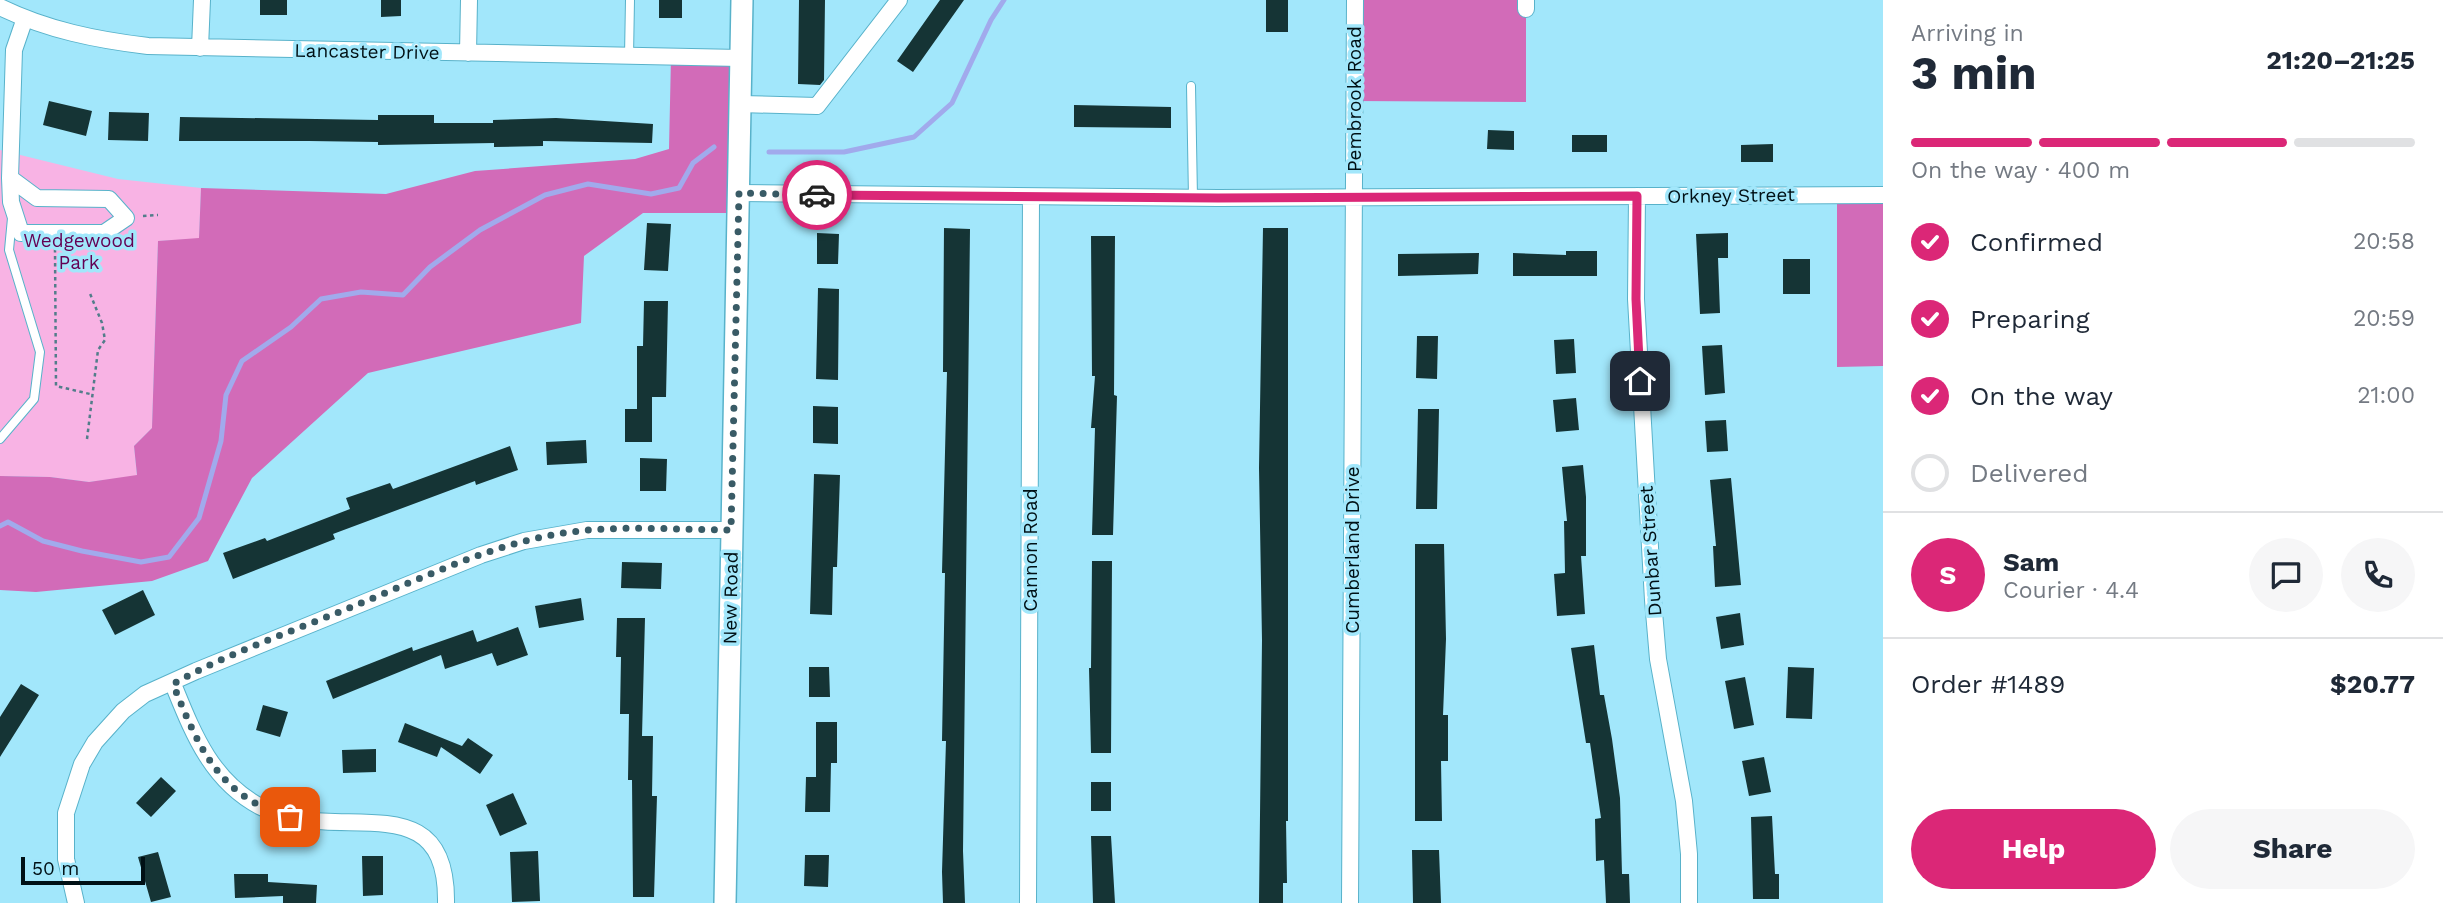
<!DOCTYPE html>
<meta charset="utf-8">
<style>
body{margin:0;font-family:"Work Sans",sans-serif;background:#f6f6f7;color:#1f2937;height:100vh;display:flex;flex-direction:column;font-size:26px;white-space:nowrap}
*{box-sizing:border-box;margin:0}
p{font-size:23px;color:#747a83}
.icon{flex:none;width:38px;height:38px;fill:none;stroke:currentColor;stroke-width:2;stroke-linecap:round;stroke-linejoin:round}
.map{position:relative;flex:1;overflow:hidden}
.panel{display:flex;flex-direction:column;background:#fff;width:560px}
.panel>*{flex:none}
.scale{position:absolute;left:21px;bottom:18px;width:124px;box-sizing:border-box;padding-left:7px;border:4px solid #001015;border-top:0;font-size:19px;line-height:24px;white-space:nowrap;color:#001015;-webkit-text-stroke:5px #a2e7fb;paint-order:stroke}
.pin{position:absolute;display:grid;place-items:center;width:60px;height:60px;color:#fff;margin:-30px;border-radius:14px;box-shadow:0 4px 10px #0006}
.courier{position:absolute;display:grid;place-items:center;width:70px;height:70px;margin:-35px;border:5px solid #db2777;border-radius:50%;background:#fff;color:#222;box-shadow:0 2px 9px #0007}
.overview em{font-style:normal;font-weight:700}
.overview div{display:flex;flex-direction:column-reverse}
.overview{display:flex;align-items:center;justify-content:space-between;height:119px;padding:0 28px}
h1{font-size:46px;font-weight:700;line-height:52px}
.bar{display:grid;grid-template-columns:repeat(4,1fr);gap:10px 7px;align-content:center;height:84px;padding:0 28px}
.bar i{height:9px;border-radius:5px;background:#e0e1e3}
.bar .on{background:#db2777}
.bar p{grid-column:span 4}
.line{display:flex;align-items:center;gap:18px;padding:0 28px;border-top:2px solid #e0e1e3}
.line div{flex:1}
.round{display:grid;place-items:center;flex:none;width:74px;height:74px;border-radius:37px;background:#f6f6f7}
ol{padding:0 28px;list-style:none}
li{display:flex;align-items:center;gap:21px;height:77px}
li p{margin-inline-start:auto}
li .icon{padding:7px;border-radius:50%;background:#db2777;color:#fff;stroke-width:4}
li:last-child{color:#747a83}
li i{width:38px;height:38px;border:4px solid #e0e1e3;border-radius:50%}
.cta{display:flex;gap:14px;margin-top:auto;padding:14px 28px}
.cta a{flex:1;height:80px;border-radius:42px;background:#db2777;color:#fff;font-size:28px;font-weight:700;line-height:80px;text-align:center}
.cta a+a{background:#f6f6f7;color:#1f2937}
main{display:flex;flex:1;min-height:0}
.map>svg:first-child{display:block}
.green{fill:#f8b3e4}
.forest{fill:#d26bb8}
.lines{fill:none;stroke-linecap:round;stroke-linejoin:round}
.stream{stroke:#a1aaec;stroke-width:5}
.building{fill:#153435}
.service-casing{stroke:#58b2ca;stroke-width:10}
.minor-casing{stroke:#58b2ca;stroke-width:18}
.tertiary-casing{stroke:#58b2ca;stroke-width:24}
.path{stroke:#527d8a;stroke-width:2.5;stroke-dasharray:3.5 3.5;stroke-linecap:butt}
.service{stroke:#fff;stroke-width:8}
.minor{stroke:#fff;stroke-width:16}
.tertiary{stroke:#fff;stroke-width:21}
.done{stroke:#395b66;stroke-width:7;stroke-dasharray:0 12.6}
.route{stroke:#db2777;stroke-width:9}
.labels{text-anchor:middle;stroke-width:7;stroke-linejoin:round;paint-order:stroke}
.street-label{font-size:19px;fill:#001015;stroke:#a2e7fb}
.park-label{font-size:19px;fill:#640053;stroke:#a2e7fb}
</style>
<main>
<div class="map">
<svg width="1883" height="903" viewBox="0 0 1883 903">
<rect width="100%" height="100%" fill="#a2e7fb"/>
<path class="green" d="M0,150L118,179L201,188L199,239L158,241L152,428L134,446L137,476L89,482L50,477L0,476Z"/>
<path class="forest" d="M1355,0H1526V102L1354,101Z
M671,57L740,58L738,213H643L584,256L581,323L368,373L252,478L208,561L152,581L36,592L0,590V476L50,477L89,482L137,475L134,446L152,428L158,241L199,238L201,188L386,194L475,171L635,159L669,149Z
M1837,194L1883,195V366L1837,367Z"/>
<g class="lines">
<path class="stream" d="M769,152H844L914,137L952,103L991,20L1004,0
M0,526L8,522L43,541L82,551L141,562L169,557L199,518L221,441L226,395L242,361L291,327L321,299L361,292L403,295L430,267L480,230L545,195L588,184L651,194L679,188L693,163L714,147"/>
</g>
<path class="building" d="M260,0H287V15H260Z
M381,0H401V16L381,17Z
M659,0H682V18H659Z
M799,0H825L824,80L820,85L798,84Z
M940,0H964L913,72L897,61Z
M1266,0H1288V32H1266Z
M49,101L92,111L86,136L43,125Z
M1074,105L1171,107V128L1074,127Z
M109,112L149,113L148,141L108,140Z
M378,115H434V123H493V120L556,118L653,124L652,143L543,141V146L494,147V143L378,145V142L309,141H179L180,117L378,120Z
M1488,130L1514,131V150L1487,149Z
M1572,135H1607V152H1572Z
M1773,144V162H1741V145Z
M647,223L671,224L668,271L644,270Z
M944,228L970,229L963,851L965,903H943L942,872L946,741H942L945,573H942L947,372H943Z
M1263,228H1288V821H1286L1287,883H1283V903H1259L1262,640L1259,468Z
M817,233L839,234L838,264H817Z
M1728,233V258H1718L1720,313L1700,314L1696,234Z
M1091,236H1115L1114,395L1117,396L1113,535H1092L1095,428H1091L1095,376H1092Z
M1566,251H1597V276H1513V253L1566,255Z
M1479,253L1478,274L1398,276V254Z
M1783,259H1810V294H1783Z
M818,288L839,289L838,380L816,379Z
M644,301H668L666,397H652V442H625V409H637V346H643Z
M1417,336H1438L1437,379L1416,378Z
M1574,339L1576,373L1556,374L1554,340Z
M1722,345L1725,393L1705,395L1702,346Z
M1576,398L1579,430L1556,432L1553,400Z
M813,406L838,407V444L813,443Z
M1418,409H1439L1437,509H1416Z
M1726,420L1728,451L1707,452L1705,421Z
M586,440L587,463L547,465L546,442Z
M510,446L518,470L476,485L475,481L333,534L335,539L233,579L223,553L265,538L267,541L350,509L346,498L390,483L393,489Z
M640,458L667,459L666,491H640Z
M1583,465L1586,497V556H1581L1585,614L1557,616L1554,574L1565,573L1564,521H1567L1562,467Z
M814,474L840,475L837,567H833L832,615L810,614Z
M1731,478L1741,585L1715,587L1713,546H1716L1710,480Z
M1415,544H1444L1446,639L1443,715H1448V761H1441L1442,821H1415Z
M1092,561H1112L1111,753H1091L1089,668H1091Z
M622,562L662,563L661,589L621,588Z
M143,590L155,615L115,635L102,610Z
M581,598L584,620L539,628L535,606Z
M1740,613L1744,645L1721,649L1716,617Z
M617,618H645L642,736H653L652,796H657L654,897H633L632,780H628L629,714H620L621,657H616Z
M518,627L528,655L497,666L492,653L445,669L441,655L333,699L326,681L412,647L413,651L473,630L477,642Z
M1594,645L1600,695H1604L1612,739L1620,798L1622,874H1629L1630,903H1606L1604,860L1596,861L1595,819L1601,818L1590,743H1586L1571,648Z
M809,667H829L830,697H809Z
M1788,667L1814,668L1812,719L1786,718Z
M1745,677L1754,725L1734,729L1725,681Z
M21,684L39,695L0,757V717Z
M263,705L288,712L280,737L256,730Z
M816,722H837V763H831L830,812H805L806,777H816Z
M405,723L462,746L468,738L493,755L480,774L441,747L437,757L398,742Z
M376,749V772L343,773L342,750Z
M1764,757L1771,792L1749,796L1742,761Z
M161,777L176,791L151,817L136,803Z
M1091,782H1111V811H1091Z
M513,793L527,824L500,836L486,805Z
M1772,816L1775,874H1779V899H1753L1751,817Z
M1091,836H1111L1115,903H1093Z
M1412,850H1439L1441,903H1413Z
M538,851L540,901L512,902L510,852Z
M158,852L171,897L151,902L138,857Z
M805,855H829L828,887L804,886Z
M362,856H383V895L363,896Z
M234,874H268V882L317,885L316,903H283V896L235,898Z"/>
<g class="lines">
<defs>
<path id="service" d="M629,56L630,0
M1191,86L1193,198
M0,439L34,399L40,352L9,250L12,218"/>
<path id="minor" d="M1526,0V9
M0,7C47,30 97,40 148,46L740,58
M200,48L202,0
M468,53L469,0
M740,104L817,106L899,0
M10,178L37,198L109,199L126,218L104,233H21L11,202Z
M10,178L14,50L25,18
M739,193L1218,198L1883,195
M1637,196L1636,299L1653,600L1658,659L1684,801L1689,854V903
M173,684C193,733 211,781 261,807C335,847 448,779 446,903
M76,903L66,859V813L82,764L95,742L123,711L145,694L196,671L481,555L524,541L587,530H731
M1028,903L1031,197
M1350,903L1355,0"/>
<path id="tertiary" d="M725,903L742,0"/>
</defs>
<use href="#service" class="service-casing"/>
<use href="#minor" class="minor-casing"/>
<use href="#tertiary" class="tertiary-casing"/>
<path class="path" d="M143,216L158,215
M55,249L56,386L90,394
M87,439L98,350L105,340L102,323L89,291"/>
<use href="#service" class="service"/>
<use href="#minor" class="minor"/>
<use href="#tertiary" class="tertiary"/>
</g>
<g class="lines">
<path class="done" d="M290,817C219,798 198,746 173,684C228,653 291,632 349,608C421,579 494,542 571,532C623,525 679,530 731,530L739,193L817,195"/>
<path class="route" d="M817,195L1218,198L1637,196L1636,299L1640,381"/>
</g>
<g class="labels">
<g class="street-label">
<text transform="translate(367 51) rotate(1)" y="7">Lancaster Drive</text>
<text transform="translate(1354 99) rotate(-90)" y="7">Pembrook Road</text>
<text transform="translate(1731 195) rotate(-1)" y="7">Orkney Street</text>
<text transform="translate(1030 550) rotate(-90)" y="7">Cannon Road</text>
<text transform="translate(1352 550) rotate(-90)" y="7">Cumberland Drive</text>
<text transform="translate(1650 551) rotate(-94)" y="7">Dunbar Street</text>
<text transform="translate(730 598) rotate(-89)" y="7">New Road</text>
</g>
<g class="park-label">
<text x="79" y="247">Wedgewood<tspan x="79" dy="22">Park</tspan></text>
</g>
</g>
</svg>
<div class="scale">50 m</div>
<div class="pin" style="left:290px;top:817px;background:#ea580c"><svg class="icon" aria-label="bag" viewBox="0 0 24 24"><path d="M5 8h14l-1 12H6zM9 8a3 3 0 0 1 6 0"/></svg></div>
<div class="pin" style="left:1640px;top:381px;background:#1f2937"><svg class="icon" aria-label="home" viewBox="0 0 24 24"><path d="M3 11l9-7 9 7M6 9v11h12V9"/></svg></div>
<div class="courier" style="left:817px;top:195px"><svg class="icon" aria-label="car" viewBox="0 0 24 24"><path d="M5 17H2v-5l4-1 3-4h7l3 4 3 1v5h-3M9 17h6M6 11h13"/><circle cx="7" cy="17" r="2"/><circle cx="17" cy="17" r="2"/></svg></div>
</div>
<section class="panel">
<div class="overview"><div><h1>3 min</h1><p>Arriving in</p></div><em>21:20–21:25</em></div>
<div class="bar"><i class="on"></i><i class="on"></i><i class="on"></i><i></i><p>On the way · 400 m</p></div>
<ol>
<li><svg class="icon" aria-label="check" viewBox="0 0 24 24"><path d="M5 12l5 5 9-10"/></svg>Confirmed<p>20:58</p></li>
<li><svg class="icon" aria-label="check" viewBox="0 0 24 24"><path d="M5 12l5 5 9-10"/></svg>Preparing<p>20:59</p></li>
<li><svg class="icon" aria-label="check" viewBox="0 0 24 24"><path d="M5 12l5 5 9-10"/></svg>On the way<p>21:00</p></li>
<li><i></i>Delivered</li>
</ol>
<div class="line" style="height:126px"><b class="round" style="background:#db2777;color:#fff">S</b><div><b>Sam</b><p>Courier · 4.4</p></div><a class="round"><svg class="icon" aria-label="chat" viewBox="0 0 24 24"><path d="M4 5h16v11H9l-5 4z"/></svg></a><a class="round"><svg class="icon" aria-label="phone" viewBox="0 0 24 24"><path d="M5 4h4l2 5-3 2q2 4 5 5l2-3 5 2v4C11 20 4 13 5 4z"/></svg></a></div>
<div class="line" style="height:91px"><div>Order #1489</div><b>$20.77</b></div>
<div class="cta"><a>Help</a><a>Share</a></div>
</section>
</main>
